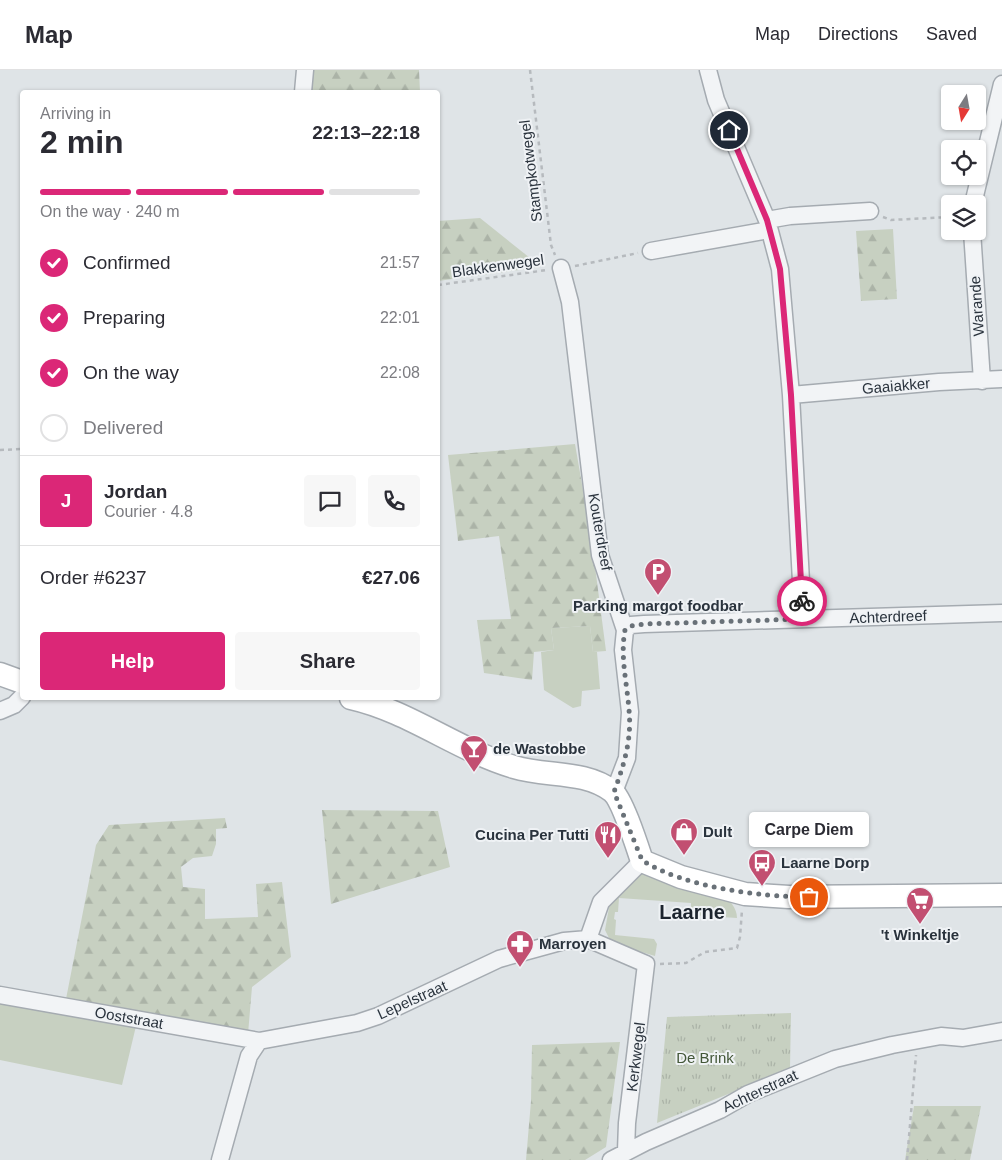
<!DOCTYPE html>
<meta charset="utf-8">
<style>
body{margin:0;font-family:Arial,sans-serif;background:#f7f7f7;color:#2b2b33;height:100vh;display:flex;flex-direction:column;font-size:19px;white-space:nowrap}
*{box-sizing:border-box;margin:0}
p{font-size:16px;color:#7c7c81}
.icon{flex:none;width:28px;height:28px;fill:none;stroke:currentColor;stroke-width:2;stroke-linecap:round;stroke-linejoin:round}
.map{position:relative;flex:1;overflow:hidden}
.sheet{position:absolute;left:20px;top:20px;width:420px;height:610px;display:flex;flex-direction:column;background:#fff;border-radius:5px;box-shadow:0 1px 4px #0004}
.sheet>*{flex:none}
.needle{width:32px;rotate:191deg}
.controls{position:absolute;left:941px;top:15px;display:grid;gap:10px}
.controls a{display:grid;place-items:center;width:45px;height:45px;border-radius:5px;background:#fff;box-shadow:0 1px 4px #0004;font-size:25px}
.pin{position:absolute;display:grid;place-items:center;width:42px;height:42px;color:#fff;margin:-21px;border:2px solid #fff;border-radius:50%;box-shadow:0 1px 5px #0007}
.courier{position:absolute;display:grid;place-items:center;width:50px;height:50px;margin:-25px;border:4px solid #db2777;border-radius:50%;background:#fff;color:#222;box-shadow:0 1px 6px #0007}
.bubble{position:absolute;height:35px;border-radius:5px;background:#fff;box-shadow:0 1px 4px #0004;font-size:16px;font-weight:700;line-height:35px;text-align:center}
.headline em{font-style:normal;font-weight:700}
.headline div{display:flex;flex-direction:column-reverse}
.headline{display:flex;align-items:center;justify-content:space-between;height:85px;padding:0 20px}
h1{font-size:32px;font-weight:700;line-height:38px}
.bar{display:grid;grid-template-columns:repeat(4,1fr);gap:8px 5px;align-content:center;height:60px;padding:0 20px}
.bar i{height:6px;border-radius:4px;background:#e1e1e2}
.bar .current{background:#db2777}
.bar p{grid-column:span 4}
.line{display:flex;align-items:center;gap:12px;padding:0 20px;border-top:1px solid #e1e1e2}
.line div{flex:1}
.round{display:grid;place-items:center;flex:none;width:52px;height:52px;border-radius:5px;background:#f7f7f7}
ol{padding:0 20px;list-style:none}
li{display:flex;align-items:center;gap:15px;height:55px}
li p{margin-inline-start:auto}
li .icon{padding:5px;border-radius:50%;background:#db2777;color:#fff;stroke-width:4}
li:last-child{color:#7c7c81}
li i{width:28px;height:28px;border:2px solid #e1e1e2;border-radius:50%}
.primary-button{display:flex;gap:10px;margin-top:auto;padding:10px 20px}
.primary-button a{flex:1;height:58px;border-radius:5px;background:#db2777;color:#fff;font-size:20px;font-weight:700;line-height:58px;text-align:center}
.primary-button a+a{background:#f7f7f7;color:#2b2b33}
header{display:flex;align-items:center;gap:30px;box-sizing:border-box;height:70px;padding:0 25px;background:#fff;border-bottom:1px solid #e1e1e2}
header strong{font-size:24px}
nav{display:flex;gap:28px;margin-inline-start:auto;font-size:18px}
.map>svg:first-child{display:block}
.green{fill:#c7d0c1}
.forest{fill:url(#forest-firs)}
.park{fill:url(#park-tufts)}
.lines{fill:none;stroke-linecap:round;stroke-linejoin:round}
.street-casing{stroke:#a5abb1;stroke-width:19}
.secondary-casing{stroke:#a5abb1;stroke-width:25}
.path{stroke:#b6babe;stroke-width:2.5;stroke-dasharray:4 4;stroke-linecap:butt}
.street{stroke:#f2f4f6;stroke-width:16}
.secondary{stroke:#fff;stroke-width:22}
.done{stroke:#697178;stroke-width:5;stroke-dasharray:0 9}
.route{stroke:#db2777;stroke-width:6}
.labels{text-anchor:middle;stroke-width:4;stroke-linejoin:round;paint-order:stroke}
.street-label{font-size:15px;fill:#2a333d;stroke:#eff2f5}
.poi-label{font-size:15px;font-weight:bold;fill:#2a333d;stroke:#eff2f5;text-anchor:start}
.park-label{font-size:15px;fill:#435738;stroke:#eff2f5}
.district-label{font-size:20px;font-weight:bold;fill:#1c242e;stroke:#eff2f5}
</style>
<header>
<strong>Map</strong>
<nav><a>Map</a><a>Directions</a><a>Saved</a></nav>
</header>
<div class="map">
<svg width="1002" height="1090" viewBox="0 0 1002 1090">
<defs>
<pattern id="forest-firs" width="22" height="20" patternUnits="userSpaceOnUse" patternTransform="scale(1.25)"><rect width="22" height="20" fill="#c7d0c1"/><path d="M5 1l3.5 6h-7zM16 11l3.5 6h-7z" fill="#abb3a7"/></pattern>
<pattern id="park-tufts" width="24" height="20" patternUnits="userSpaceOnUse" patternTransform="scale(1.25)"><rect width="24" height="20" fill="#c7d0c1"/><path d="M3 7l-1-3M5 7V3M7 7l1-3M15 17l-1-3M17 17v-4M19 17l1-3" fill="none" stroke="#abb3a7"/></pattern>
</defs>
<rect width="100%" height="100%" fill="#dfe4e7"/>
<path class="green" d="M590,556L593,582H597L600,619L582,621L581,636L573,638L544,620L541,582L554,580L551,558Z
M640,803L722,825C730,830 737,838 737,848L691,845V833L619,828L618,842H615L614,849L616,850L615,865L654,869L657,874L655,886L618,875L610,870L605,860L610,832Z
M0,933L136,956L122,1015L0,990Z"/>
<path class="forest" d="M309,0H419L420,22H308Z
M480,148L540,196L541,197L438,211V151Z
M893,159L897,229L861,231L856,161Z
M575,374L591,466L606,581L593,582L590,556L551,558L554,580L534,582L532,610L484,603L477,550L511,549L499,466L458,471L448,385Z
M322,740L438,741L450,797L331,834Z
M225,748L227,758L216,759V774L212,786L193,788L181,797L183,817L205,819V849L258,847L256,814L282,812L291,887L252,917L248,964L66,929L96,775L109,755Z
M620,972L606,1077L585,1090H526L531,1031L532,975Z
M914,1036H981L970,1090H905Z"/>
<path class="park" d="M791,943L790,999L657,1053L667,947Z"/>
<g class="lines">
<defs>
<path id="street" d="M708,0L716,30L767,150L780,199L791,325L803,549
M303,22L305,0
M973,134L1002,14
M767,150L790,146L870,141
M972,161L982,311
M651,181L769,160
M561,198L570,232L600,485L625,560L623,580L630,642L627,688L614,722
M791,325L939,312L1002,309
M625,560L631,555L644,554L1002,543
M0,641L14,635L22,627
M588,869L601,832L642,791
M0,925L259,971L357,953L378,946L499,889L564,871L588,869L646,894L627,1053L626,1081
M220,1090L249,986L259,971
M611,1090L646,1072L720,1040L748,1024L835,989L892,975L941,966L963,968L1002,961"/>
<path id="secondary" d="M0,604L22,612
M351,628C409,641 457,680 514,697C547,707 584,700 612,721C622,729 637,776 642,791L681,807L745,824L789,827L1002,825"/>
</defs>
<use href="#street" class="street-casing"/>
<use href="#secondary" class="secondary-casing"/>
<path class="path" d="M530,0L551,175L555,185
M883,147L891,150L950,147
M575,196L638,183
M438,215L547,200
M0,380L22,379
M660,894L686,893L705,882L737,878L740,867L742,840
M907,1090L916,985"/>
<use href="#street" class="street"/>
<use href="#secondary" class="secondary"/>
</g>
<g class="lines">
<path class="done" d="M802,531L803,549L644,554L631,556L625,560C620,586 627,613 629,640C632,669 624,695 614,722L642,790C682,817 761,827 809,827"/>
<path class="route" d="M729,60L767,150L780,199L791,325L802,531"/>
</g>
<defs>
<symbol id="parking-pin" viewBox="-11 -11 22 30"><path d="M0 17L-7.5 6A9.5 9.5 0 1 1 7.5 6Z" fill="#c24f71" stroke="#eff2f5"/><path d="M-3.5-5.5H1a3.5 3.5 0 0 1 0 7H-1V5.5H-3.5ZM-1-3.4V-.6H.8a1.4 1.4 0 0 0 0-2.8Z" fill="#fff"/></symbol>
<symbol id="bar-pin" viewBox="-11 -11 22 30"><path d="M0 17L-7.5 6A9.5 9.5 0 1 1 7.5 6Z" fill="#c24f71" stroke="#eff2f5"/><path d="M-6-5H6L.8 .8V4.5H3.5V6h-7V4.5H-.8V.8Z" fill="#fff"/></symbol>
<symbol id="shop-pin" viewBox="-11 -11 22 30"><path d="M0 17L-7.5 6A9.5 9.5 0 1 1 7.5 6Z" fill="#c24f71" stroke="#eff2f5"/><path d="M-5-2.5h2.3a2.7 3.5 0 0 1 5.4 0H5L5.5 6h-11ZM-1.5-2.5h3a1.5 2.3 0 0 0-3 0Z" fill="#fff"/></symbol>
<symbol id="restaurant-pin" viewBox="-11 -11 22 30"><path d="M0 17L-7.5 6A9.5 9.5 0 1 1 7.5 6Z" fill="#c24f71" stroke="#eff2f5"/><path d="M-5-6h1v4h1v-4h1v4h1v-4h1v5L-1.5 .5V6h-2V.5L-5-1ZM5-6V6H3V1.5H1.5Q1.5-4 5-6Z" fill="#fff"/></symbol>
<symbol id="bus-pin" viewBox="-11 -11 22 30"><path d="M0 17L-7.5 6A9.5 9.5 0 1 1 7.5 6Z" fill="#c24f71" stroke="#eff2f5"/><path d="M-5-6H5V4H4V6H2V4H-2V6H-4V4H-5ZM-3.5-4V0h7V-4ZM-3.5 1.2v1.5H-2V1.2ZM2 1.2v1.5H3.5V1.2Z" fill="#fff"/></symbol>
<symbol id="supermarket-pin" viewBox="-11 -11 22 30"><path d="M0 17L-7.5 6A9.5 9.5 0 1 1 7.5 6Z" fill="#c24f71" stroke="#eff2f5"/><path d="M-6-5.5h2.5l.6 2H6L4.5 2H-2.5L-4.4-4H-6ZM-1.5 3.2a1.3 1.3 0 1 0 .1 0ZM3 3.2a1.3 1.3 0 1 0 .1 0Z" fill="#fff"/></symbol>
<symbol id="pharmacy-pin" viewBox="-11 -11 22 30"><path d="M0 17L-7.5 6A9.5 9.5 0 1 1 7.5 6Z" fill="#c24f71" stroke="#eff2f5"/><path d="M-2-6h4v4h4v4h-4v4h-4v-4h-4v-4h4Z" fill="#fff"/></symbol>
</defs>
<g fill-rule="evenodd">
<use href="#parking-pin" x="642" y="486" width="32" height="43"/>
<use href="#bar-pin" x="458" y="663" width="32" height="43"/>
<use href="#shop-pin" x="668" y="746" width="32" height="43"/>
<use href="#restaurant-pin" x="592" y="749" width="32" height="43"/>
<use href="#bus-pin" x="746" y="777" width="32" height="43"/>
<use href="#supermarket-pin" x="904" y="815" width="32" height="43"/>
<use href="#pharmacy-pin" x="504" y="858" width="32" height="43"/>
</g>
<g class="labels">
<g class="street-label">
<text transform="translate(531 101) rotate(-97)" y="5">Stampkotwegel</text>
<text transform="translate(498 196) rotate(-8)" y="5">Blakkenwegel</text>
<text transform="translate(977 236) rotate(-94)" y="5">Warande</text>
<text transform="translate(896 316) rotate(-5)" y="5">Gaaiakker</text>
<text transform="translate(600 462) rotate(80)" y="5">Kouterdreef</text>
<text transform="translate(888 547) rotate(-2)" y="5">Achterdreef</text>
<text transform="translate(412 930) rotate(-24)" y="5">Lepelstraat</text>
<text transform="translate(129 948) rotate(10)" y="5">Ooststraat</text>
<text transform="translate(636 987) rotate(-83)" y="5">Kerkwegel</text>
<text transform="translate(760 1021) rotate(-25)" y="5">Achterstraat</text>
</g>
<g class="poi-label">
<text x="658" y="541" text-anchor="middle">Parking margot foodbar</text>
<text x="493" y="684">de Wastobbe</text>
<text x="703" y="767">Dult</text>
<text x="589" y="770" text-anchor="end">Cucina Per Tutti</text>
<text x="781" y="798">Laarne Dorp</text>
<text x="920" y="870" text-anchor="middle">'t Winkeltje</text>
<text x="539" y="879">Marroyen</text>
</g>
<g class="park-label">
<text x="705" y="993">De Brink</text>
</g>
<g class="district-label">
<text x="692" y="849">Laarne</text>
</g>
</g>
</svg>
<div class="controls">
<a><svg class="needle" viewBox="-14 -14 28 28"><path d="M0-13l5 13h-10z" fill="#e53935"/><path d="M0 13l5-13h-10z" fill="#7c7c81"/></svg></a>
<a><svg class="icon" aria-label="locate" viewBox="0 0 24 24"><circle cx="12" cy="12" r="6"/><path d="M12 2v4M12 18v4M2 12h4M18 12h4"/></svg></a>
<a><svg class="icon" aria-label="layers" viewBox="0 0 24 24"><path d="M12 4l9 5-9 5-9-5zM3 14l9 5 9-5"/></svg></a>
</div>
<div class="pin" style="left:809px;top:827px;background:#ea580c"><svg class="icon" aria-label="bag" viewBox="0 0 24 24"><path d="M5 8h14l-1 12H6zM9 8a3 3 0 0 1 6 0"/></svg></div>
<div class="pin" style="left:729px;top:60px;background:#1f2937"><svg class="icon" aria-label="home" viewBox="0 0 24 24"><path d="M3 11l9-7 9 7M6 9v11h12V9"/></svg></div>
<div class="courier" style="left:802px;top:531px"><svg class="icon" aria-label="bike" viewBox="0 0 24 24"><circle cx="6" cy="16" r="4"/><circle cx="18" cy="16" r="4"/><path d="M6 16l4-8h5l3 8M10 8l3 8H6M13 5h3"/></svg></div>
<div class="bubble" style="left:749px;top:742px;width:120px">Carpe Diem</div>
<section class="sheet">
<div class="headline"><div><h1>2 min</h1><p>Arriving in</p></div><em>22:13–22:18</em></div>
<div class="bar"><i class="current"></i><i class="current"></i><i class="current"></i><i></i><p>On the way · 240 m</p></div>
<ol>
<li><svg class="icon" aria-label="check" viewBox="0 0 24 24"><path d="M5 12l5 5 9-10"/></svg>Confirmed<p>21:57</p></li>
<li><svg class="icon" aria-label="check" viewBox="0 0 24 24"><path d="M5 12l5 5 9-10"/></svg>Preparing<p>22:01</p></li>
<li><svg class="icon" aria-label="check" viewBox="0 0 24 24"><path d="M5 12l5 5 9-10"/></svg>On the way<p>22:08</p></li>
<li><i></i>Delivered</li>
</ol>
<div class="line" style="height:90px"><b class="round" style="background:#db2777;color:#fff">J</b><div><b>Jordan</b><p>Courier · 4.8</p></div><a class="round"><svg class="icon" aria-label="chat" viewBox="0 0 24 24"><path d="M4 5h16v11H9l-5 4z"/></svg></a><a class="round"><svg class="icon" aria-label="phone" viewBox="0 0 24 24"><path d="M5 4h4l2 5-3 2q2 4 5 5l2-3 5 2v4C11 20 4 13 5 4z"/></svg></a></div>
<div class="line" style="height:65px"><div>Order #6237</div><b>€27.06</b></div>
<div class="primary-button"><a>Help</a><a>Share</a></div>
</section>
</div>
